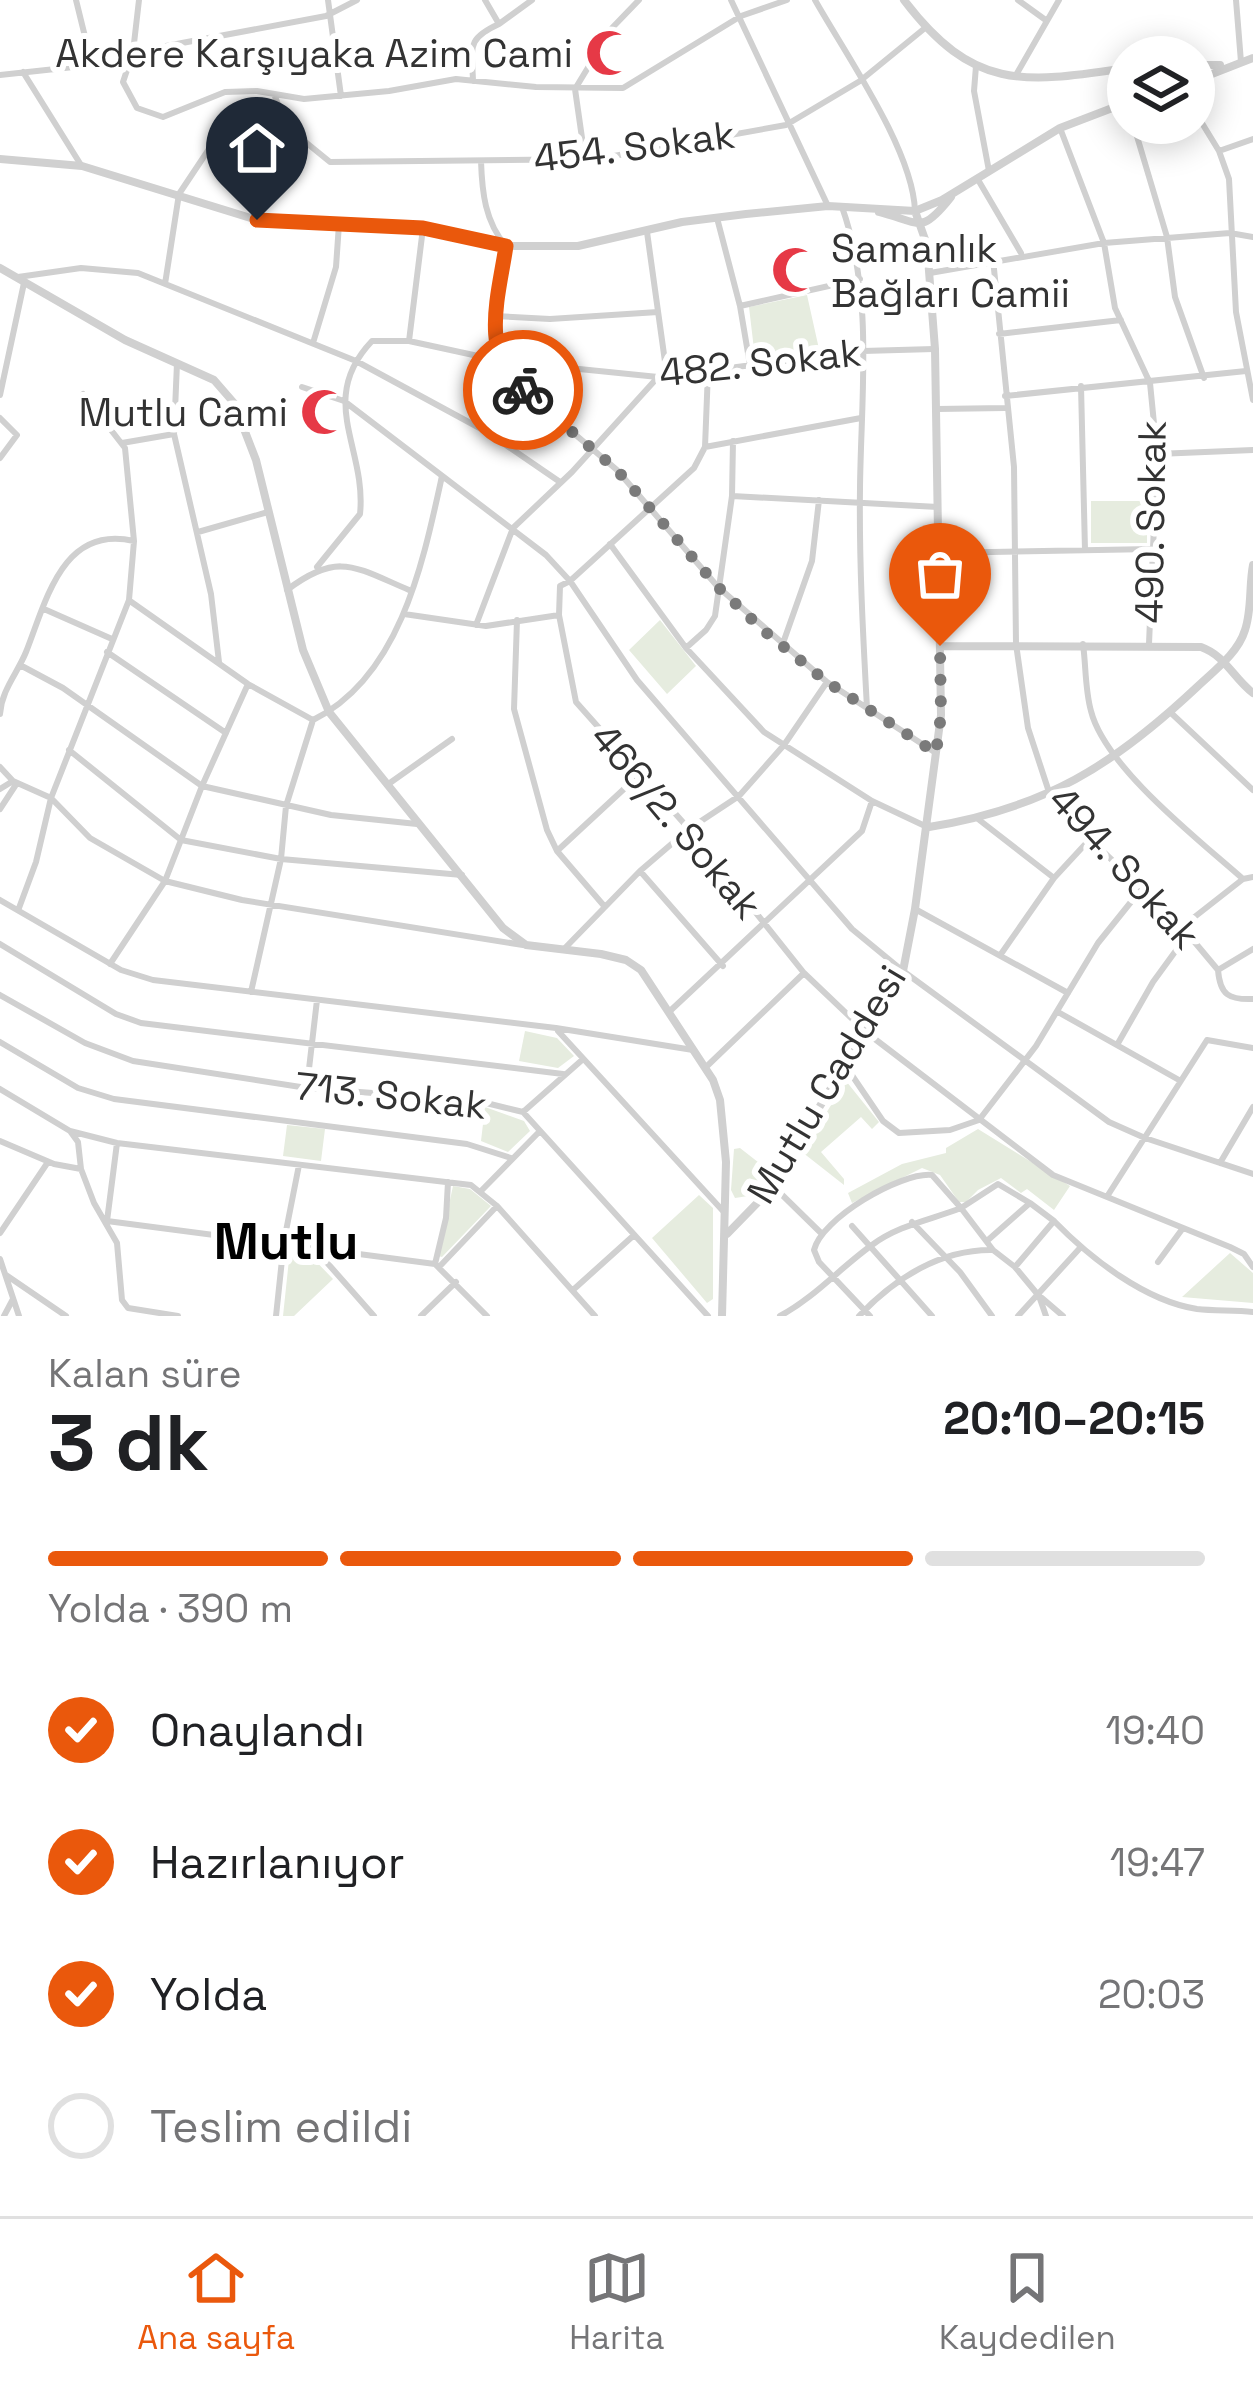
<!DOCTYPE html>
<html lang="tr">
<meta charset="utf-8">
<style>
body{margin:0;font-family:"Space Grotesk",sans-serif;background:#f6f6f6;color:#202124;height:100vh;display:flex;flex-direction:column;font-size:45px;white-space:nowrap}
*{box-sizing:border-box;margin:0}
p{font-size:39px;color:#757577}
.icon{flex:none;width:66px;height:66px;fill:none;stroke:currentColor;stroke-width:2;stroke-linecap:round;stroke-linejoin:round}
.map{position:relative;height:1316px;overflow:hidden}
.side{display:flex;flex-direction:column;background:#fff;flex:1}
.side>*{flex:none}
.controls{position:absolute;left:1107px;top:36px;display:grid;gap:24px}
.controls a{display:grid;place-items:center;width:108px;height:108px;border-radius:50%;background:#fff;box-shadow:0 6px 30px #0003;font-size:60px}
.pin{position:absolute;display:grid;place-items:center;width:102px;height:102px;color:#fff;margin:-123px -51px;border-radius:50% 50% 50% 0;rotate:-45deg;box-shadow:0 0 12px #0007}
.pin .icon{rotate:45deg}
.courier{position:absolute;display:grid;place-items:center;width:120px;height:120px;margin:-60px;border:9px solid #ea580c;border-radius:50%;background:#fff;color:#222;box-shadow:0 3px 15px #0007}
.overview em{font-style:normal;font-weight:700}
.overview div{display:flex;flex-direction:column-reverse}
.overview{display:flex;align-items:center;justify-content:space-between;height:204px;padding:0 48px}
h1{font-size:78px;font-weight:700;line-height:90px}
.bar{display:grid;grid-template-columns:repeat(4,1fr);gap:18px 12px;align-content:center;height:144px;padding:0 48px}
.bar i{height:15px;border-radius:9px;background:#e0e0e0}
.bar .on{background:#ea580c}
.bar p{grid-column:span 4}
ol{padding:0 48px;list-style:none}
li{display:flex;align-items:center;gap:36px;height:132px}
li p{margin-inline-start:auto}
li .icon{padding:12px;border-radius:50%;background:#ea580c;color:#fff;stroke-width:4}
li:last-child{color:#757577}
li i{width:66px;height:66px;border:6px solid #e0e0e0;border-radius:50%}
.menu{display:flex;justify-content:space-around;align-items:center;height:168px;border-top:3px solid #e0e0e0;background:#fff;font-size:33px;color:#757577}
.menu a{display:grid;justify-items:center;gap:6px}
.menu .on{color:#ea580c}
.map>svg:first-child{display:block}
.green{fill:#e6ecdf}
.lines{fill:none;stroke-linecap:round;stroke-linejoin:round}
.minor{stroke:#d0d0d0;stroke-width:6}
.tertiary{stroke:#d0d0d0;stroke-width:8}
.done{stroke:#7a7a7a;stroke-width:12;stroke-dasharray:0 21.6}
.route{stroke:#ea580c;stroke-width:15}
.labels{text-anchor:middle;stroke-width:12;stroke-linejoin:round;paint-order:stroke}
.poi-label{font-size:39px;fill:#333;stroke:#fff;text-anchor:end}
.street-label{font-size:39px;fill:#333;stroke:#fff}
.district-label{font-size:51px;font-weight:bold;fill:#000;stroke:#fff}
</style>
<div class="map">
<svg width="1253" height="1316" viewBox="0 0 1253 1316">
<rect width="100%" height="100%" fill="#fff"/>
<path class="green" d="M807,295L819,349L755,358L749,307Z
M1091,501H1147V543H1091Z
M660,620L696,666L667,694L629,650Z
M525,1031L557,1038L574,1056L558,1068L519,1061Z
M846,1081L879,1122L872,1129L861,1117L821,1152L844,1179V1185L802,1152Z
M485,1107L524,1121L530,1131L508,1152L481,1141Z
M287,1125L325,1129L321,1161L283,1156Z
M978,1129L1070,1186L1054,1210L1027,1189L1021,1193L1001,1178L978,1190L966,1202H959L940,1175L922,1168L852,1203L848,1193L902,1164L946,1153V1148Z
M740,1148L767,1169L748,1196L735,1198L731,1190L734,1149Z
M453,1186L470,1189L491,1206L442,1257L438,1256Z
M699,1195L713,1208V1299L707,1303L652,1238Z
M290,1250L307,1252L333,1279L294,1316H283Z
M1230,1253L1253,1273V1303L1182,1297Z"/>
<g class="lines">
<path class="minor" d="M76,0L92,65
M139,0L133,52L123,82L137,108L163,117L225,92L257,91L304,99L389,91L456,79L536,87L623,88L741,16L787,0
M328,0L341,96
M485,0L499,24L532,0
M731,0L828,206
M815,0C846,55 913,150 915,211
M1018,0L1047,21
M1236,0L1241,62
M134,52L326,16L357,0
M976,66L974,91L989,171
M23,72L81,165
M0,75L92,65L128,67
M1016,75L1059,0
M473,81C472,47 466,39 499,24
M274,94L287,127L330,162L597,159L786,125L860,81L925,28
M1194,110L1219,151L1229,179L1236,312L1253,400
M1133,123L1167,237L1175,297L1204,378
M1060,128L1104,243L1115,308L1150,383L1157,454L1149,644
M1219,151L1253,139
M585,159L575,89L612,28L639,0
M481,161C482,192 485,222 506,246C499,294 487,335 511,380L617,470L718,587L827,682
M977,178L1021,253
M842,207C874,297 861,394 860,488C859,561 863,635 867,708
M717,218L740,306L750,365
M647,232L667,376
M993,259L1014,467L1016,644L1028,728L1049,792L1090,839L1182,927L1218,970
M930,273L1104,243L1230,233L1253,237
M18,277L81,268L138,273L356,361L487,432L560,482
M165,284L179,194L209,149L222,136L287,127
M740,306L860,279
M495,316L550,319L658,312
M999,334L1121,320
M409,341L423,228
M313,343L336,267L339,224
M177,363L174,434L211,594L219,662
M708,371L705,447L694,468L570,581L560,586L559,615L576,702L689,829L804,973L867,1033L1053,1175L1230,1247L1244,1254L1253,1267
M1081,386L1085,550
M302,387L344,401L546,555L570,581L637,680L852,929L903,971L1109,1122L1145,1138L1253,1174
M0,395L24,283
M1005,396L1246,371
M937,409L1005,408
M0,418L17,435L0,458
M122,443L174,434
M705,447L861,418
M1157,454L1253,450
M732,496L938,507
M198,532L268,512
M610,544L686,648L764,732L872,801L925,826
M939,553L1152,549
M317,567L360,514C367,448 316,400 372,341H409L501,361L658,377L863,351L934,349
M287,590C338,551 355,567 409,590
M130,601L248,684L313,720
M44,609L112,639
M404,614L486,626L559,615
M517,620L514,709L547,830L557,851L605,907
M476,625L513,528L572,472L658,377
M1083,644C1086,666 1085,690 1091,711C1105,767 1199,840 1243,879
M782,646L812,561L819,500
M687,647L706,630L715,616L732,496L733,441
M107,652L226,733
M20,665L63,688L202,786L331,815L417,824
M1170,712L1253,790
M0,714C2,689 17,674 26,652C46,602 62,524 134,541
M69,750L181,840L281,859L462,875
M0,767L13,781L51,798L90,838L165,881L242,900L523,945
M387,785L452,739
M0,789L13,781
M0,809L17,783
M978,819L1054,878
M557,851L638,776
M640,871L723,966
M0,900L121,970L153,980L556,1028L693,1050
M19,908L36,862L51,798L129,600L134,541L125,448L83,394
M915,909L1068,993
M1183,926L1243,879L1253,877
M0,944L116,1014L141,1023L563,1074
M565,948L640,871L689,829L739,796L784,745L827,682L936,753
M1001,954L1054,878L1090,839
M110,964L165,881L202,786L248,684
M1218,970C1220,995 1229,1000 1253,999
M1218,970L1253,949
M251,992L281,859L286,806L313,720C400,677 423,563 442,476
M0,995L85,1043L133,1061L307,1088L478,1101L523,1112L708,1316
M670,1011L862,831L872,801
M1058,1012L1179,1080
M558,1031L723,1211
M0,1042L78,1088L114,1099L467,1144L511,1158
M1117,1045L1153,982L1188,934
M845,1065L883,1121L899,1133L950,1130L979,1120L1036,1046L1098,943L1143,887
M705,1068L804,973
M307,1086L317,1000
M0,1089L70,1131L78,1142L81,1169L94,1203L117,1243L122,1300L128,1308L178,1316
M523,1112L582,1060
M70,1131L117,1143L471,1185L497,1206L595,1316
M0,1141L54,1164L81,1169
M117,1143L107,1221L435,1264L487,1316
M1220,1163L1253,1107
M772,1185L822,1234
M481,1191L540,1131
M1108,1195L1207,1040L1253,1048
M912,1222L960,1272L992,1316
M852,1226L932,1316
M0,1233L48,1162
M988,1240L1030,1203L1054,1221
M315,1249L374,1316
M0,1259L19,1316
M1158,1262L1183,1228
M435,1264L446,1218L448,1182
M440,1266L497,1206
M1015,1267L1054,1221C1090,1258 1145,1301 1197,1309C1215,1311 1234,1310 1253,1312
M6,1275L66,1316
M573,1290L633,1236
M1042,1298L1063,1316
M4,1316L13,1299
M276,1316L284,1241L299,1165
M421,1316L456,1282
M780,1316C815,1297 840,1268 872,1245C899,1225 930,1220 961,1208L993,1250L1015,1267L1039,1296L1046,1316
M859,1316C895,1278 941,1249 993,1250
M870,1316L819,1262L814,1250C821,1219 900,1172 932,1175L961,1208L998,1184L1030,1203
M1018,1316L1080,1248"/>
<path class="tertiary" d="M904,0C974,92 1024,83 1128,68
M1194,65H1220
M1194,81L1253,58
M0,159L82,166L257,220L423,228L506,246H578L682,222L746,214L828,206L915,211L942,200L1060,128L1128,102
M879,212C921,223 921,235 951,197
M0,268L125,340L214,380L234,403L256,460L303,650L329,712L503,928L526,945L601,954L626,960L641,970L713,1080L720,1100L726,1162L722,1316
M940,646L1201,647C1226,656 1233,678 1253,693
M929,827C1045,808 1113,766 1197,687C1215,670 1238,653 1245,630C1252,610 1249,585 1253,565
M727,1234L766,1194L903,971L915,909L941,715L935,349L927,245L915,211"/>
</g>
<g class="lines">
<path class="done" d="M523,390L617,470L718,587L763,630L827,682L936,753L941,715L940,646"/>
<path class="route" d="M257,220L423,228L506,246C499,294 479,354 523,390"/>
</g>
<defs>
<symbol id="mosque-bare" viewBox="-9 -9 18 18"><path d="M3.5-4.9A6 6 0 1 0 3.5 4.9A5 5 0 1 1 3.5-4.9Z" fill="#e63946" stroke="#fff" stroke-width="2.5" paint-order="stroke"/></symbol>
</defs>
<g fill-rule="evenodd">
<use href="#mosque-bare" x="576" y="20" width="66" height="66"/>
<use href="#mosque-bare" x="762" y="237" width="66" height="66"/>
<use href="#mosque-bare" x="291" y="379" width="66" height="66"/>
</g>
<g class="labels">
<g class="poi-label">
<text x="573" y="67">Akdere Karşıyaka Azim Cami</text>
<text x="831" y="262" text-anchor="start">Samanlık<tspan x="831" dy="45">Bağları Camii</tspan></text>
<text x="288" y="426">Mutlu Cami</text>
</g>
<g class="street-label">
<text transform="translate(634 146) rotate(-7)" y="14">454. Sokak</text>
<text transform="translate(760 362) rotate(-6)" y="14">482. Sokak</text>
<text transform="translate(1150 522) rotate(-89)" y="14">490. Sokak</text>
<text transform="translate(677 821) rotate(50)" y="14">466/2. Sokak</text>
<text transform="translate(1125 867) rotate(48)" y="14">494. Sokak</text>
<text transform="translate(826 1084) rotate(-59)" y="14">Mutlu Caddesi</text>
<text transform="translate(391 1095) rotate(6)" y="14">713. Sokak</text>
</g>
<g class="district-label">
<text x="286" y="1259">Mutlu</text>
</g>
</g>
</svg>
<div class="controls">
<a><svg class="icon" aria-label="layers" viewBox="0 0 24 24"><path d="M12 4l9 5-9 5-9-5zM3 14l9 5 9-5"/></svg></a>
</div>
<div class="pin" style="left:940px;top:646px;background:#ea580c"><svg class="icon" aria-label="bag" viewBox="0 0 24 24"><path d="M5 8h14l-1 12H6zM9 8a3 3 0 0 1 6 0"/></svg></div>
<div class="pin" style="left:257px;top:220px;background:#1f2937"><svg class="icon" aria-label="home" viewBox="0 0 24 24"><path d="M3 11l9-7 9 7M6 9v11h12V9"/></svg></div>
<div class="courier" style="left:523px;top:390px"><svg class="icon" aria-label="bike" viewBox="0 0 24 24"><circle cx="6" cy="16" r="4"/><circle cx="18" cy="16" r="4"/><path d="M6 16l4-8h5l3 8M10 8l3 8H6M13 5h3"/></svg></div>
</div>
<section class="side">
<div class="overview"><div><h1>3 dk</h1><p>Kalan süre</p></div><em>20:10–20:15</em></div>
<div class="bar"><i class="on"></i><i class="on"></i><i class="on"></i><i></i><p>Yolda · 390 m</p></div>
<ol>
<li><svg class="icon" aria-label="check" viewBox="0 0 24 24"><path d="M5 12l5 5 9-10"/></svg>Onaylandı<p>19:40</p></li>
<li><svg class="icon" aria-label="check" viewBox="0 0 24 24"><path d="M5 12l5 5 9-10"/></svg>Hazırlanıyor<p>19:47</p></li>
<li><svg class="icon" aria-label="check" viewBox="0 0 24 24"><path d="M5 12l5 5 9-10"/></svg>Yolda<p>20:03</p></li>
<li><i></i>Teslim edildi</li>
</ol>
</section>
<nav class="menu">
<a class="on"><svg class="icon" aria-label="home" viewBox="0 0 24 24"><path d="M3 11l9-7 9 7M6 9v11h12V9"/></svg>Ana sayfa</a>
<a><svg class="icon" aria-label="map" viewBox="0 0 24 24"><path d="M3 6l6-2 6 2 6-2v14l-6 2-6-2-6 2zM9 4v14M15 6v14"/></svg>Harita</a>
<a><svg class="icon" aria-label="saved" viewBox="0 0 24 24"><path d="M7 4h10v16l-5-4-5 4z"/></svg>Kaydedilen</a>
</nav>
